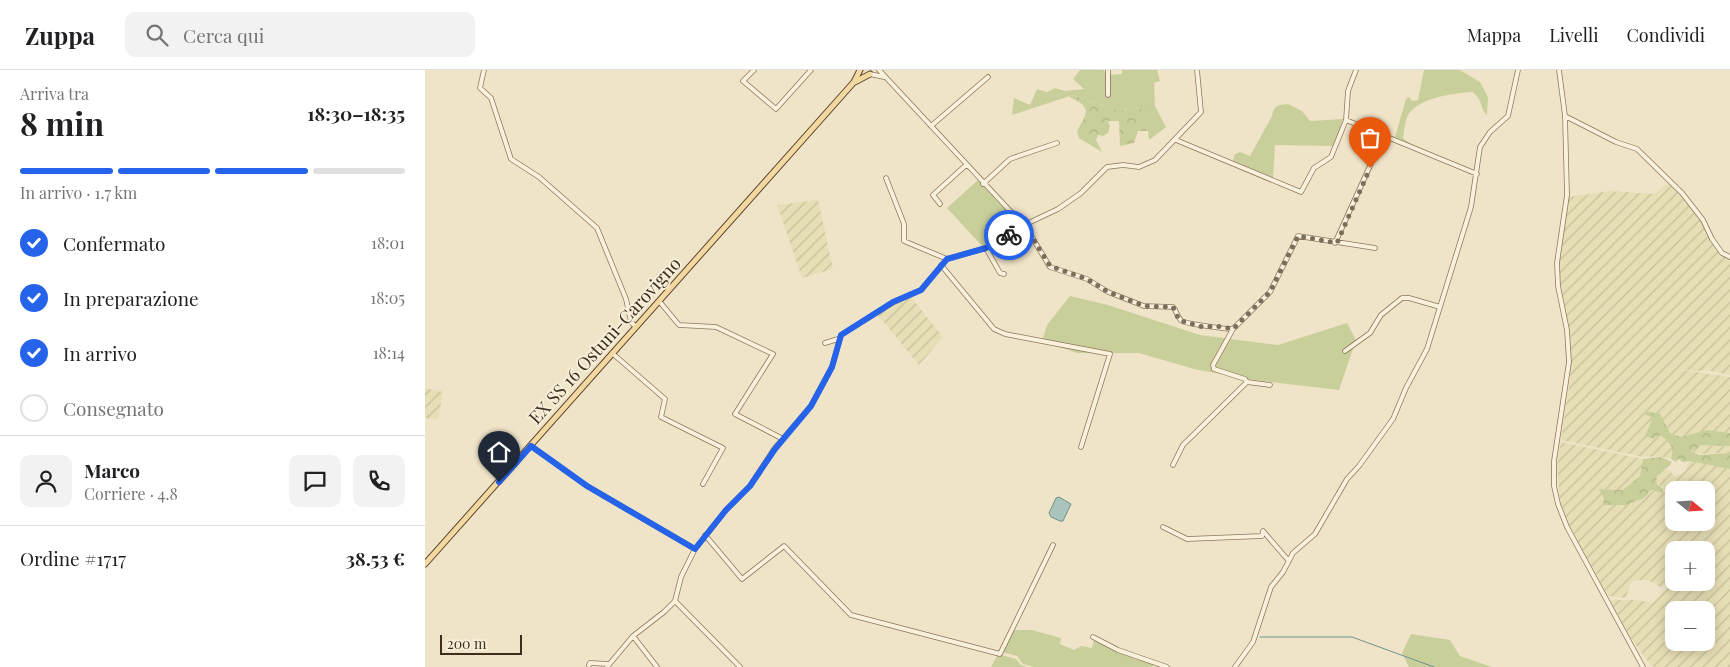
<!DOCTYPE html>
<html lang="it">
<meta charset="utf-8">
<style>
body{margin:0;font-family:"Playfair Display",serif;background:#f2f2f2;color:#202124;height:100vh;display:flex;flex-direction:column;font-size:19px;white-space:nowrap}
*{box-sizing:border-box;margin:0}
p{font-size:16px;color:#757577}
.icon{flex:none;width:28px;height:28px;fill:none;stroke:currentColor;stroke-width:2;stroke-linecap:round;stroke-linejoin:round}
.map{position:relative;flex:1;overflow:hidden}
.side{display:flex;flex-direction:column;background:#fff;width:425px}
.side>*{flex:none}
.needle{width:32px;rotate:108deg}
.tools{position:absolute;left:1240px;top:411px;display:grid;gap:10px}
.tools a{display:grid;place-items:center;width:50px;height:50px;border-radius:10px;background:#fff;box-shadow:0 2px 12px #0003;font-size:25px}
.scale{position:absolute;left:15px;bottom:12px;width:82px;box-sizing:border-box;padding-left:5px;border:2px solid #3d2e20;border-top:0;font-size:14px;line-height:18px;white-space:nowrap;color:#3d2e20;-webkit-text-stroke:4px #f7eed8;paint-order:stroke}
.pin{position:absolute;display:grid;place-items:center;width:42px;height:42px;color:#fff;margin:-51px -21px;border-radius:50% 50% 50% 0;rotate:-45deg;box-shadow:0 0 5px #0007}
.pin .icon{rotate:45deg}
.courier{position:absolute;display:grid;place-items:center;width:50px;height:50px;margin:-25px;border:4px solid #2563eb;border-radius:50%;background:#fff;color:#222;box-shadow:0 1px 6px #0007}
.head em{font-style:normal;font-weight:700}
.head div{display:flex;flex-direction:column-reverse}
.head{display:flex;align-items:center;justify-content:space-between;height:85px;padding:0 20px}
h1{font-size:32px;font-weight:700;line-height:38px}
.bar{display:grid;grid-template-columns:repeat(4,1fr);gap:8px 5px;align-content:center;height:60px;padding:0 20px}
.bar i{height:6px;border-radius:4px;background:#e0e0e0}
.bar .selected{background:#2563eb}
.bar p{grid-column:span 4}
.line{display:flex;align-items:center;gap:12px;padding:0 20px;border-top:1px solid #e0e0e0}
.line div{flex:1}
.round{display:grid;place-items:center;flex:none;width:52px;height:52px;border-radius:10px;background:#f2f2f2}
ol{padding:0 20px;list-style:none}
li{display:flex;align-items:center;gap:15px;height:55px}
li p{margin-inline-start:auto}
li .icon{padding:5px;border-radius:50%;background:#2563eb;color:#fff;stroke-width:4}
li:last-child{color:#757577}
li i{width:28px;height:28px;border:2px solid #e0e0e0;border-radius:50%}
header{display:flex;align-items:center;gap:30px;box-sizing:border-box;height:70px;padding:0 25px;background:#fff;border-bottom:1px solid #e0e0e0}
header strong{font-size:24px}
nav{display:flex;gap:28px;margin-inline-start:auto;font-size:18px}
.search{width:350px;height:45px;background:#f2f2f2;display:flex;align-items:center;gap:12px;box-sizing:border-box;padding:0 18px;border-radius:10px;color:#757577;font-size:19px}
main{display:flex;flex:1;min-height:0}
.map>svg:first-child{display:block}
.farmland{fill:url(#farmland-furrows);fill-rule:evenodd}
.green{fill:#c9cf9b}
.forest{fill:url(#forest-crowns)}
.water{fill:#a9c4bc;stroke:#6f938a}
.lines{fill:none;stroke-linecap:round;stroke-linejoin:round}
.stream{stroke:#6f938a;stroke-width:1}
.minor-casing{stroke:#8d765c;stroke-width:5.5}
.major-casing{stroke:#5b4430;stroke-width:7}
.minor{stroke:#faf1dc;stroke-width:4}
.major{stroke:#f3d9a0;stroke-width:5}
.done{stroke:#7c6e5b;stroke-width:5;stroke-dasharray:0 9}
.route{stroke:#2563eb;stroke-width:6}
.labels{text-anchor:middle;stroke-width:4;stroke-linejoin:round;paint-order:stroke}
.street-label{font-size:18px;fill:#3d2e20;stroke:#f7eed8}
</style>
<header>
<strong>Zuppa</strong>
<div class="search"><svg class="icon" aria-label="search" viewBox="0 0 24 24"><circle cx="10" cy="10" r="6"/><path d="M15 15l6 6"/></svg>Cerca qui</div>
<nav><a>Mappa</a><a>Livelli</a><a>Condividi</a></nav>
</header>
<main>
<section class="side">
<div class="head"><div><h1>8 min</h1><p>Arriva tra</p></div><em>18:30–18:35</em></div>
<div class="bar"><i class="selected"></i><i class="selected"></i><i class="selected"></i><i></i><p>In arrivo · 1.7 km</p></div>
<ol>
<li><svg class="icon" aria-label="check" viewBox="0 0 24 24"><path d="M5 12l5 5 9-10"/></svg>Confermato<p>18:01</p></li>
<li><svg class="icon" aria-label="check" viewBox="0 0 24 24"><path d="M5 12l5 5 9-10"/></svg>In preparazione<p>18:05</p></li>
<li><svg class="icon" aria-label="check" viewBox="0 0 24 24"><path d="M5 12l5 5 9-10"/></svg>In arrivo<p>18:14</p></li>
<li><i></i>Consegnato</li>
</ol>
<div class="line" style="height:90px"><a class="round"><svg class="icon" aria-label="person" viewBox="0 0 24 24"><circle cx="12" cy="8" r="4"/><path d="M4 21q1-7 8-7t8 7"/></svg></a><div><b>Marco</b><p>Corriere · 4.8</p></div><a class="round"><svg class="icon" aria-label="chat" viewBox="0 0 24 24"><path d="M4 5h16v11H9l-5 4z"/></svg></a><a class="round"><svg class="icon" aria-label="phone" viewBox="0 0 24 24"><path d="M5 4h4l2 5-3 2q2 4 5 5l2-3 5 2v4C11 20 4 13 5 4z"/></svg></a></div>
<div class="line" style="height:65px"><div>Ordine #1717</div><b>38.53 €</b></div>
</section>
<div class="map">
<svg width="1305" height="597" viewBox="0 0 1305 597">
<defs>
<pattern id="farmland-furrows" width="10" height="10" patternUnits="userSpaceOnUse" patternTransform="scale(1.25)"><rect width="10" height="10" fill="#e6deb5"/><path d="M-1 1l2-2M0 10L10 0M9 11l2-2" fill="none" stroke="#c6bf9b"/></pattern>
<pattern id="forest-crowns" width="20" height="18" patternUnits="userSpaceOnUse" patternTransform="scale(1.25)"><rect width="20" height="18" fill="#c9cf9b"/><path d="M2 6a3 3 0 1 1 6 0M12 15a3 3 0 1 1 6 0" fill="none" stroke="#aeb285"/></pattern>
</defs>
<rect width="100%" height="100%" fill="#f0e4c8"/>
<path class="farmland" d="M1244,112L1277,151L1288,173L1305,188V305L1281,300L1274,301L1250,299L1305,307V363L1282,360L1256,367L1245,363L1236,348L1220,341L1219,344L1229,348L1221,363L1234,365L1244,372L1248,383L1246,389L1234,386L1218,387L1136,370L1145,308L1146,271L1134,205V194L1144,127L1185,121L1229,124Z
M393,130L408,199L377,208L352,135Z
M484,225L518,267L494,295L452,244Z
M0,318L18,322L13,349L0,348Z
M1136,372L1218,389L1215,406L1198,420L1174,419L1185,435H1201L1219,428L1226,420L1238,423V419L1231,411L1235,401L1242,399L1251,407L1260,401L1264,391L1305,399V597H1229L1225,594L1205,567L1185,530H1213L1227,533L1249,511V512H1281V480H1263L1269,471L1262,480H1249V509L1236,517L1223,510H1213L1206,512L1201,528L1183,526L1145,457L1135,431L1132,396ZM1249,420H1281V452H1249ZM1249,540H1281V572H1249Z
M1278,375L1305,376V383L1268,384V379Z"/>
<path class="green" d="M655,0H678L684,5L697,4V0H732L735,11L729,13L730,36L741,57L724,70L720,38L692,40L648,25L587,45L589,28L605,35L612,19L622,22L630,18L640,21L659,19L648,9Z
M999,0H1035L1055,12L1063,27L1062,45C1055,39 1058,29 1047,22C1029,23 993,28 983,45C980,51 979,61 978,68C980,72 1014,87 1022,91L970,67L981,29L984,27L987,31L993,30Z
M863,34L877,41L885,51L918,49L909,76L850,75L848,109L807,93L810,84L815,82L825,86L847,46C849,35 853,35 863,34Z
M553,110L597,156L558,177L522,138Z
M645,226L683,235L775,265L853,275L922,253L931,270L914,320L829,310L769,299L714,283H652L617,271L622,255Z
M589,560H607L636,568L635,574L649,580L656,576L667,578L669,570L709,587L708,589L730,593L727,597H609L598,594L592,586L577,582Z
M986,564L1025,570L1035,586L1067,597H984L977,583Z
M573,584L591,589L596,595L602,597H566Z"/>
<path class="forest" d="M648,25L692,40L721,38L723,61H713L709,73L695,76L694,51H683L685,56L683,63L678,66L673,65L671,70L677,82L654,68L652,61C661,44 669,37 644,27Z
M1220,341L1235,344L1245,363L1256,367L1282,360L1305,363V376L1277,375L1266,381L1274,385L1305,383V399L1264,391L1258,392L1253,389L1251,392L1246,389C1250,377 1244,371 1234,365L1228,369L1220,366L1228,348L1219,344Z
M1236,387L1247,392C1242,401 1229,401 1232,414L1238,419V423L1226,420L1219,428L1201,435H1178L1179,428L1174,419L1198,420L1215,406L1218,389Z"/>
<path class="water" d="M634,427L646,434L638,451H635L626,447L624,443L631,428Z"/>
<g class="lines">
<path class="stream" d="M835,567H927L1009,597"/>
<defs>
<path id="minor" d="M59,0L55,18L66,28L86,89L114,107L172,158L201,229L206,252L211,257
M329,0L318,11L351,39L386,0
M454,0L602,159L625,197L662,209L683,222L719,236L748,237C752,241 752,248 757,251C762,254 801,259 808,259
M1134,0L1140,46L1142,125L1132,193L1133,216L1142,260L1144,292L1129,391V416L1133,434L1142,457L1218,597
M445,4L459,7
M683,25V0
M1140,46L1191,72L1212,79L1257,123L1278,150L1287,169L1297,183L1305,187
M921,50L1052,104
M506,56L563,7
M751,70L876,122L889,98L906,87L921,50L923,21L931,0
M461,108L479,154V171L522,189
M558,114L585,89L632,73
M515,134L508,125L541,95
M910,173L959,65
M561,178L575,203L579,204
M516,195L569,259L580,264L685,284L656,377
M234,231L254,255L291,257L348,284L310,344L358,369
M400,273L413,269
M920,281L945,263L956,245L977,228H984L1015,237
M187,283L240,329L236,347L298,378L278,414
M822,312L845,315
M106,376L162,416L270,479
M748,395L758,375L822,312L820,309L789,299L788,295L808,259L845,222L873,166L950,178
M738,457L762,469L837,466L838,461L863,490
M280,465L317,509L359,476L426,545L575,584L628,475
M250,531L315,597
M208,566L232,597
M668,567L693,580L742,597
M164,595L165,593L184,594
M182,597L208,566L239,542L250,531L256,507L270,479L301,440L325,416L349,379L386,336L407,297L416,265L469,232L496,220L522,189L561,178L597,156L633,139L656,123L682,97L698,95L714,97L730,90L776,42L772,0
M810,597L828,572L846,517L858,502L868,483L890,464L922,409L934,396L968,349L981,318L1002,279L1046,137L1055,77L1065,62L1083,46L1093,0"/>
<path id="major" d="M430,12L445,4
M0,494L429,12L435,0"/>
</defs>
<use href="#minor" class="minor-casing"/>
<use href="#major" class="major-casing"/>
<use href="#minor" class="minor"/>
<use href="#major" class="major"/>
</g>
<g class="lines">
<path class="done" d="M584,165L597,156L602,159L625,196L662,209L683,222L720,236L748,237L754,250L778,257L791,256L808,259L845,222L873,166L912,173L945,98"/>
<path class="route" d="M74,412L106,376L162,416L270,479L301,440L325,416L350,379L386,336L407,297L416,265L468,232L496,220L522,189L561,178L584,165"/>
</g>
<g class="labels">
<g class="street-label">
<text transform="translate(180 271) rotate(-48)" y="6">EX SS 16 Ostuni-Carovigno</text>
</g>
</g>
</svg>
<div class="tools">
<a><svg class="needle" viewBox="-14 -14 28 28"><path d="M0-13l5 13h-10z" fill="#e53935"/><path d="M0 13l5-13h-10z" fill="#757577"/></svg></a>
<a>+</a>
<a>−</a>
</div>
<div class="scale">200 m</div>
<div class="pin" style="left:945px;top:98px;background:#ea580c"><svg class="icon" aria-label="bag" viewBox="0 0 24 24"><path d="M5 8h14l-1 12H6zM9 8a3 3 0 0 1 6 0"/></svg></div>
<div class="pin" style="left:74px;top:412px;background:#1f2937"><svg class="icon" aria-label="home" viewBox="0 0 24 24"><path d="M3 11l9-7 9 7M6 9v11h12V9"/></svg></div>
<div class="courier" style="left:584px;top:165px"><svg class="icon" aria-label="bike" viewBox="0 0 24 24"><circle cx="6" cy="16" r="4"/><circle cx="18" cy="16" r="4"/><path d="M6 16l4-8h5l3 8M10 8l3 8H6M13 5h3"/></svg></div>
</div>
</main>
